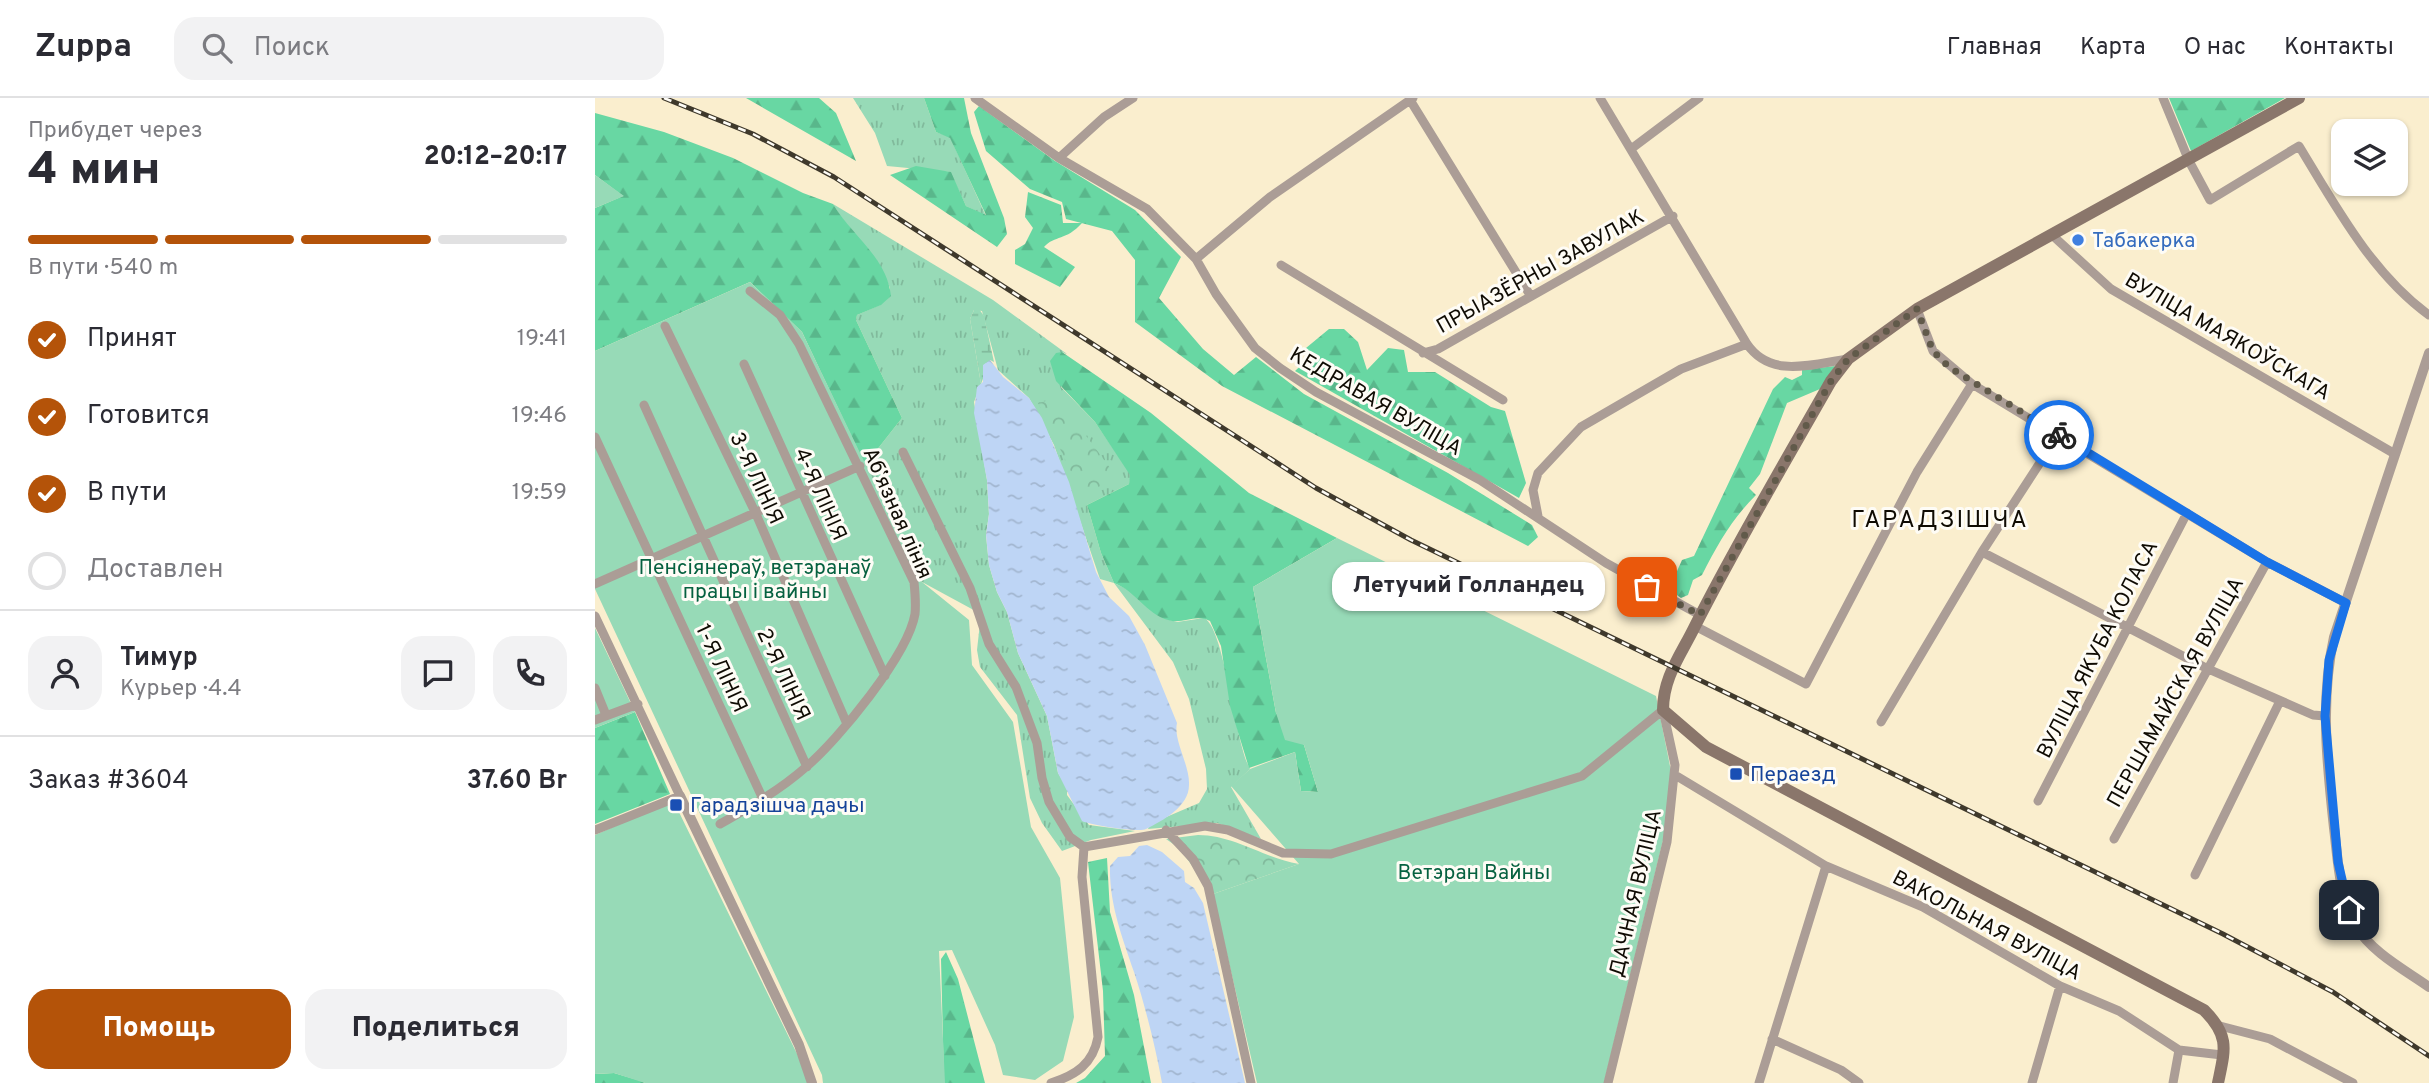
<!DOCTYPE html>
<html lang="ru">
<meta charset="utf-8">
<style>
body{margin:0;font-family:Overpass,sans-serif;background:#f2f2f3;color:#2b2b33;height:100vh;display:flex;flex-direction:column;font-size:26px;white-space:nowrap}
*{box-sizing:border-box;margin:0}
p{font-size:23px;color:#7c7c81}
.icon{flex:none;width:38px;height:38px;fill:none;stroke:currentColor;stroke-width:2;stroke-linecap:round;stroke-linejoin:round}
.map{position:relative;flex:1;overflow:hidden}
.sheet{display:flex;flex-direction:column;background:#fff;width:595px}
.sheet>*{flex:none}
.tools{position:absolute;left:1736px;top:21px;display:grid;gap:14px}
.tools a{display:grid;place-items:center;width:77px;height:77px;border-radius:14px;background:#fff;box-shadow:0 2px 5px #0004;font-size:35px}
.pin{position:absolute;display:grid;place-items:center;width:60px;height:60px;color:#fff;margin:-30px;border-radius:14px;box-shadow:0 4px 10px #0006}
.courier{position:absolute;display:grid;place-items:center;width:70px;height:70px;margin:-35px;border:5px solid #1a73e8;border-radius:50%;background:#fff;color:#222;box-shadow:0 2px 9px #0007}
.bubble{position:absolute;height:49px;border-radius:21px;background:#fff;box-shadow:0 2px 5px #0004;font-size:23px;font-weight:800;line-height:49px;text-align:center}
.headline em{font-style:normal;font-weight:800}
.headline div{display:flex;flex-direction:column-reverse}
.headline{display:flex;align-items:center;justify-content:space-between;height:119px;padding:0 28px}
h1{font-size:46px;font-weight:800;line-height:52px}
.bar{display:grid;grid-template-columns:repeat(4,1fr);gap:10px 7px;align-content:center;height:84px;padding:0 28px}
.bar i{height:9px;border-radius:5px;background:#e1e1e2}
.bar .current{background:#b45309}
.bar p{grid-column:span 4}
.line{display:flex;align-items:center;gap:18px;padding:0 28px;border-top:2px solid #e1e1e2}
.line div{flex:1}
.round{display:grid;place-items:center;flex:none;width:74px;height:74px;border-radius:21px;background:#f2f2f3}
ol{padding:0 28px;list-style:none}
li{display:flex;align-items:center;gap:21px;height:77px}
li p{margin-inline-start:auto}
li .icon{padding:7px;border-radius:50%;background:#b45309;color:#fff;stroke-width:4}
li:last-child{color:#7c7c81}
li i{width:38px;height:38px;border:4px solid #e1e1e2;border-radius:50%}
.button{display:flex;gap:14px;margin-top:auto;padding:14px 28px}
.button a{flex:1;height:80px;border-radius:21px;background:#b45309;color:#fff;font-size:28px;font-weight:800;line-height:80px;text-align:center}
.button a+a{background:#f2f2f3;color:#2b2b33}
header{display:flex;align-items:center;gap:42px;box-sizing:border-box;height:98px;padding:0 35px;background:#fff;border-bottom:2px solid #e1e1e2}
header strong{font-size:33px}
nav{display:flex;gap:38px;margin-inline-start:auto;font-size:24px}
.search{width:490px;height:63px;background:#f2f2f3;display:flex;align-items:center;gap:18px;box-sizing:border-box;padding:0 24px;border-radius:21px;color:#7c7c81;font-size:26px}
main{display:flex;flex:1;min-height:0}
.map>svg:first-child{display:block}
.grass{fill:url(#grass-tufts)}
.forest{fill:url(#forest-firs)}
.wetland{fill:url(#wetland-marsh)}
.park{fill:url(#park-crowns)}
.garden{fill:#97dab7}
.water{fill:url(#water-ripples)}
.lines{fill:none;stroke-linecap:round;stroke-linejoin:round}
.minor{stroke:#ab9d96;stroke-width:9}
.tertiary{stroke:#ab9d96;stroke-width:10}
.secondary{stroke:#8a766b;stroke-width:12}
.rail-casing{stroke:#3f392c;stroke-width:5}
.rail{stroke:#fefcf6;stroke-width:2.5;stroke-dasharray:8;stroke-linecap:butt}
.done{stroke:#615a4a;stroke-width:7;stroke-dasharray:0 12.6}
.route{stroke:#1a73e8;stroke-width:9}
.shop-dot{fill:#3f7fe0;stroke:#fefcf6;stroke-width:2.5}
.transit-dot{fill:#1a4fb4;stroke:#fefcf6;stroke-width:2.5}
.labels{text-anchor:middle;stroke-width:6;stroke-linejoin:round;paint-order:stroke}
.shop-label{font-size:21px;fill:#366cbe;stroke:#fefcf6;text-anchor:start}
.street-label{font-size:21px;fill:#0f0b03;stroke:#fefcf6}
.park-label{font-size:21px;fill:#066140;stroke:#fefcf6}
.transit-label{font-size:21px;fill:#164399;stroke:#fefcf6;text-anchor:start}
.quarter-label{font-size:24px;letter-spacing:2px;fill:#0f0b03;stroke:#fefcf6}
</style>
<header>
<strong>Zuppa</strong>
<div class="search"><svg class="icon" aria-label="search" viewBox="0 0 24 24"><circle cx="10" cy="10" r="6"/><path d="M15 15l6 6"/></svg>Поиск</div>
<nav><a>Главная</a><a>Карта</a><a>О нас</a><a>Контакты</a></nav>
</header>
<main>
<section class="sheet">
<div class="headline"><div><h1>4 мин</h1><p>Прибудет через</p></div><em>20:12–20:17</em></div>
<div class="bar"><i class="current"></i><i class="current"></i><i class="current"></i><i></i><p>В пути · 540 m</p></div>
<ol>
<li><svg class="icon" aria-label="check" viewBox="0 0 24 24"><path d="M5 12l5 5 9-10"/></svg>Принят<p>19:41</p></li>
<li><svg class="icon" aria-label="check" viewBox="0 0 24 24"><path d="M5 12l5 5 9-10"/></svg>Готовится<p>19:46</p></li>
<li><svg class="icon" aria-label="check" viewBox="0 0 24 24"><path d="M5 12l5 5 9-10"/></svg>В пути<p>19:59</p></li>
<li><i></i>Доставлен</li>
</ol>
<div class="line" style="height:126px"><a class="round"><svg class="icon" aria-label="person" viewBox="0 0 24 24"><circle cx="12" cy="8" r="4"/><path d="M4 21q1-7 8-7t8 7"/></svg></a><div><b>Тимур</b><p>Курьер · 4.4</p></div><a class="round"><svg class="icon" aria-label="chat" viewBox="0 0 24 24"><path d="M4 5h16v11H9l-5 4z"/></svg></a><a class="round"><svg class="icon" aria-label="phone" viewBox="0 0 24 24"><path d="M5 4h4l2 5-3 2q2 4 5 5l2-3 5 2v4C11 20 4 13 5 4z"/></svg></a></div>
<div class="line" style="height:91px"><div>Заказ #3604</div><b>37.60 Br</b></div>
<div class="button"><a>Помощь</a><a>Поделиться</a></div>
</section>
<div class="map">
<svg width="1834" height="985" viewBox="0 0 1834 985">
<defs>
<pattern id="grass-tufts" width="24" height="20" patternUnits="userSpaceOnUse" patternTransform="scale(1.75)"><rect width="24" height="20" fill="#97dab7"/><path d="M3 7l-1-3M5 7V3M7 7l1-3M15 17l-1-3M17 17v-4M19 17l1-3" fill="none" stroke="#81ba9c"/></pattern>
<pattern id="forest-firs" width="22" height="20" patternUnits="userSpaceOnUse" patternTransform="scale(1.75)"><rect width="22" height="20" fill="#68d7a3"/><path d="M5 1l3.5 6h-7zM16 11l3.5 6h-7z" fill="#59b78b"/></pattern>
<pattern id="wetland-marsh" width="20" height="14" patternUnits="userSpaceOnUse" patternTransform="scale(1.75)"><rect width="20" height="14" fill="#97dab7"/><path d="M1 5h8M5 5V1M11 12h8M15 12V8" fill="none" stroke="#81ba9c"/></pattern>
<pattern id="park-crowns" width="20" height="18" patternUnits="userSpaceOnUse" patternTransform="scale(1.75)"><rect width="20" height="18" fill="#97dab7"/><path d="M2 6a3 3 0 1 1 6 0M12 15a3 3 0 1 1 6 0" fill="none" stroke="#81ba9c"/></pattern>
<pattern id="water-ripples" width="26" height="14" patternUnits="userSpaceOnUse" patternTransform="scale(1.75)"><rect width="26" height="14" fill="#bed5f5"/><path d="M2 4q2-2 4 0t4 0M15 11q2-2 4 0t4 0" fill="none" stroke="#a2b6d0"/></pattern>
</defs>
<rect width="100%" height="100%" fill="#faeece"/>
<path class="grass" d="M258,0H329L341,34L355,39L391,118L371,108L355,74L292,68L280,35Z
M238,106L398,202L472,256L467,254L466,289L500,324L536,377L534,386L492,407L506,455L519,485L534,492L568,520L582,524L609,520C630,530 639,642 655,671L636,689L666,741L622,725L553,731L555,726L604,705L612,691L611,671L594,601L578,564L519,485L505,481L459,347L434,300L403,272L387,213L379,212L375,221L386,286L379,304L392,382L394,416L391,437L394,467L402,494L412,514L423,555L452,618L463,675L472,689V697L494,727L540,733L496,742L467,753L447,725L435,700L422,617L385,569L382,552L386,516L327,484L270,367L307,320L261,222L262,217L285,207L295,198V190C280,152 256,138 238,106Z"/>
<path class="forest" d="M151,0H224L241,15L261,63Z
M329,0H369L376,35L409,120L412,136L402,149L295,77L321,68L356,74L371,108L391,117L355,40L341,34Z
M1574,0H1690L1596,53Z
M384,8L460,63L540,112L586,159L564,200L608,251L639,277L661,259L709,296L853,375L937,427L943,439L933,448L627,288L540,224V162L517,133L471,121L467,104L435,91L391,53L379,14Z
M0,15L69,34L138,60L208,95L238,106C256,137 292,159 296,198L286,207L262,217L261,222L307,320L270,367L207,234L155,184L0,253V110L28,98L0,77Z
M433,94L466,107L468,125H487C471,143 460,137 449,149L480,169L465,189L420,166V152L430,146L438,130L430,119Z
M734,231H749L763,244L772,272L793,250L809,252L813,274H840L896,309L910,313L931,385L924,400L700,273L716,258L711,250Z
M467,254L556,315L654,395L742,440L658,489L681,615L709,647L723,694L706,693L700,654L654,670L635,608L626,548L615,523C600,515 588,527 573,522C551,516 541,493 519,485L506,455L492,407L534,386L535,377L500,324L461,283L455,263L461,255Z
M1240,268L1225,291L1192,305L1165,376L1154,390L1161,397C1136,422 1123,446 1107,477L1098,482L1093,497L1086,500L1074,491L1087,462L1099,458L1178,291L1190,279L1197,282L1207,277V272Z
M40,614L75,696L0,726V630Z
M512,760L515,814L539,897L556,985H481L490,980L510,958L508,893L493,764Z
M351,854L363,881L390,985H349L346,861Z
M19,975L46,983L50,985H0V976Z"/>
<path class="wetland" d="M384,211L389,218L399,264L395,262L386,286L375,221L379,212Z"/>
<path class="park" d="M463,300L521,378L488,399L443,305Z
M603,737C639,737 669,760 704,766L618,796L584,750L571,741Z"/>
<path class="garden" d="M0,77L29,98L0,110Z
M155,184L207,234L327,484L374,522L377,567L418,624L436,729L465,780L479,919L468,963L440,982L408,977L400,947L357,852L344,853L350,985H228L227,977L0,491V253Z
M742,440L1061,598L1076,673L1071,730L1009,985H662L618,796L704,766L636,688L655,671L700,654L706,693L723,694L709,647L690,642L681,615L658,489Z
M0,530L40,614L0,630Z
M69,707L81,708L206,964L213,985H50L19,975L0,976V737Z"/>
<path class="water" d="M395,262L408,279L434,300L447,320L474,384L501,474L514,499L534,518L550,547L582,625C578,642 595,667 594,687C594,709 567,723 551,731C545,735 495,727 487,723L463,675L452,618L423,555L412,514L402,494L394,467L391,437L394,416L392,382L379,315L382,289L388,284V267Z
M552,747L567,754L589,773L590,784L599,790L608,805L650,985H567C561,951 550,907 539,874C527,839 514,805 515,768L523,759L535,758L544,748Z"/>
<g class="lines">
<path class="minor" d="M380,0L464,60L552,111L601,161L621,196L660,250L685,270L721,294L885,382L1011,465L1105,517
M1005,0L1152,246C1176,281 1217,266 1253,261
M1568,0L1594,63L1615,102L1704,48C1740,107 1777,176 1834,217
M815,2L935,197
M1036,51L1104,0
M464,60L509,19L538,0
M1457,137L1516,191L1800,356
M601,161L675,99L818,0
M686,167L908,302
M1322,211L1338,253L1377,286L1672,464L1751,505
M70,228L161,416L252,626
M828,255L843,251L1078,118
M149,266L290,578
M49,307L212,669
M0,339L168,701
M308,354L375,490L394,546L421,589L442,645L447,680L454,704L475,739L489,749
M943,418L938,392L943,375L986,329L1086,271L1152,246
M1387,454L1611,570L1718,617L1730,618
M0,486L265,368
M0,518L85,698L0,732
M1100,528L1211,586L1322,374L1377,286
M0,590L11,617
M0,622L43,606
M1286,624L1387,454L1463,337
M1080,677L1231,768L1328,809L1465,888L1524,913L1584,952L1578,985
M1443,703L1592,415
M125,726C155,709 185,692 211,669C243,642 313,557 320,516C321,506 320,494 319,484L204,246L185,217L155,193
M571,732L598,761L613,788L656,985
M1519,741L1672,464
M1600,777L1685,603
M1625,928L1675,941L1758,985
M1177,941L1246,972L1264,985
M1584,952L1627,957
M456,985C481,977 498,966 503,939L487,779L489,749L610,728L633,732L688,755L736,756L987,678L1068,612L1080,667L1072,744L1013,985
M1164,985L1231,768
M1437,985L1465,888"/>
<path class="tertiary" d="M1834,255L1739,539C1725,602 1732,666 1739,730C1743,762 1744,799 1761,828C1776,854 1810,872 1834,889
M85,698L204,947L217,985"/>
<path class="secondary" d="M1623,985C1630,951 1635,938 1609,912L1111,649L1068,612C1068,579 1086,557 1100,528C1142,445 1190,364 1236,283L1253,261L1322,211L1704,0"/>
<defs>
<path id="rail" d="M69,0L158,36L239,79L721,390L816,442L1628,836L1738,894L1834,958"/>
</defs>
<use href="#rail" class="rail-casing"/>
<use href="#rail" class="rail"/>
</g>
<g class="lines">
<path class="done" d="M1052,489L1105,517L1236,283L1253,261L1322,211L1338,253L1354,269L1464,337"/>
<path class="route" d="M1464,337L1672,464L1751,505L1734,562L1730,618L1743,764L1754,812"/>
</g>
<circle class="shop-dot" cx="1483" cy="142" r="7"/>
<g class="transit-dot">
<rect x="1134" y="669" width="14" height="14" rx="3.5"/>
<rect x="74" y="700" width="14" height="14" rx="3.5"/>
</g>
<g class="labels">
<g class="shop-label">
<text x="1497" y="149">Табакерка</text>
</g>
<g class="street-label">
<text transform="translate(945 173) rotate(-29)" y="7">ПРЫАЗЁРНЫ ЗАВУЛАК</text>
<text transform="translate(1633 238) rotate(30)" y="7">ВУЛІЦА МАЯКОЎСКАГА</text>
<text transform="translate(781 303) rotate(30)" y="7">КЕДРАВАЯ ВУЛІЦА</text>
<text transform="translate(162 380) rotate(65)" y="7">3-Я ЛІНІЯ</text>
<text transform="translate(226 396) rotate(66)" y="7">4-Я ЛІНІЯ</text>
<text transform="translate(303 415) rotate(66)" y="7">Абʼязная лінія</text>
<text transform="translate(1502 551) rotate(-63)" y="7">ВУЛІЦА ЯКУБА КОЛАСА</text>
<text transform="translate(127 570) rotate(65)" y="7">1-Я ЛІНІЯ</text>
<text transform="translate(189 576) rotate(65)" y="7">2-Я ЛІНІЯ</text>
<text transform="translate(1580 594) rotate(-61)" y="7">ПЕРШАМАЙСКАЯ ВУЛІЦА</text>
<text transform="translate(1040 795) rotate(-77)" y="7">ДАЧНАЯ ВУЛІЦА</text>
<text transform="translate(1392 827) rotate(28)" y="7">ВАКОЛЬНАЯ ВУЛІЦА</text>
</g>
<g class="park-label">
<text x="160" y="476">Пенсіянераў, ветэранаў<tspan x="160" dy="24">працы і вайны</tspan></text>
<text x="879" y="781">Ветэран Вайны</text>
</g>
<g class="transit-label">
<text x="1155" y="683">Пераезд</text>
<text x="95" y="714">Гарадзішча дачы</text>
</g>
<g class="quarter-label">
<text x="1345" y="429">ГАРАДЗІШЧА</text>
</g>
</g>
</svg>
<div class="tools">
<a><svg class="icon" aria-label="layers" viewBox="0 0 24 24"><path d="M12 4l9 5-9 5-9-5zM3 14l9 5 9-5"/></svg></a>
</div>
<div class="pin" style="left:1052px;top:489px;background:#ea580c"><svg class="icon" aria-label="bag" viewBox="0 0 24 24"><path d="M5 8h14l-1 12H6zM9 8a3 3 0 0 1 6 0"/></svg></div>
<div class="pin" style="left:1754px;top:812px;background:#1f2937"><svg class="icon" aria-label="home" viewBox="0 0 24 24"><path d="M3 11l9-7 9 7M6 9v11h12V9"/></svg></div>
<div class="courier" style="left:1464px;top:337px"><svg class="icon" aria-label="bike" viewBox="0 0 24 24"><circle cx="6" cy="16" r="4"/><circle cx="18" cy="16" r="4"/><path d="M6 16l4-8h5l3 8M10 8l3 8H6M13 5h3"/></svg></div>
<div class="bubble" style="left:737px;top:464px;width:273px">Летучий Голландец</div>
</div>
</main>
